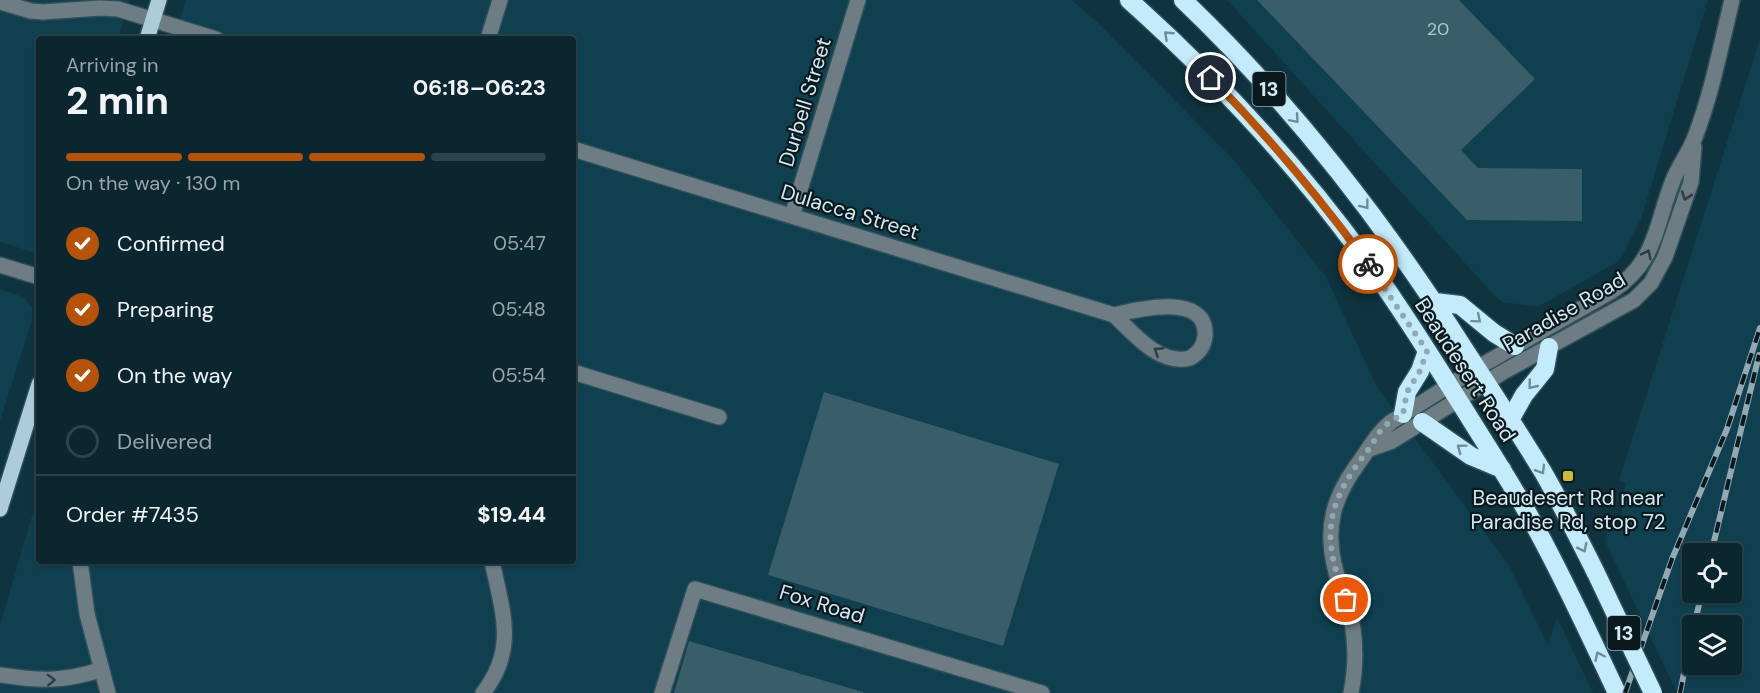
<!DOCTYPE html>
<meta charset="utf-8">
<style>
body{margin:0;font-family:"DM Sans",sans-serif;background:#142e37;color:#f1f3f6;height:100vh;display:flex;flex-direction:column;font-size:22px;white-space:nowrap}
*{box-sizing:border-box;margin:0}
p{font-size:20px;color:#9aa5aa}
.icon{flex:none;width:33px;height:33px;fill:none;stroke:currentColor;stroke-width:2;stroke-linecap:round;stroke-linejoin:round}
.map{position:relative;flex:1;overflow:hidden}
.drawer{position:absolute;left:36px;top:36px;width:540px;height:528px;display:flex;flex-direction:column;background:#0b262f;border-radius:6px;box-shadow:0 2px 4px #0004,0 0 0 2px #2b434b}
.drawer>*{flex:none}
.tools{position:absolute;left:1682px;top:543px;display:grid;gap:12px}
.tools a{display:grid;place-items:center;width:60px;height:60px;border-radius:6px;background:#0b262f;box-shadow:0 2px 4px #0004,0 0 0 2px #2b434b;font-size:30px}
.pin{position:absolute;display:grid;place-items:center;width:51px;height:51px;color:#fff;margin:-26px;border:3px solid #fff;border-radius:50%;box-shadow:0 2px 6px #0007}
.courier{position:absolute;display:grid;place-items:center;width:60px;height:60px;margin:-30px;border:4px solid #b45309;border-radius:50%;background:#fff;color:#222;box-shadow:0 2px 8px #0007}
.headline em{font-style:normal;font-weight:700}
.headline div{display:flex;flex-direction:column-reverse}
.headline{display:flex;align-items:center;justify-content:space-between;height:102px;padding:0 30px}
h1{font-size:39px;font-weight:700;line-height:45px}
.bar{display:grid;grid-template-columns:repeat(4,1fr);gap:9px 6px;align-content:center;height:72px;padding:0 30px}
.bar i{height:8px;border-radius:4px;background:#2b434b}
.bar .on{background:#b45309}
.bar p{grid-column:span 4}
.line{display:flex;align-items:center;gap:15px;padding:0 30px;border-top:2px solid #2b434b}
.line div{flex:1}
ol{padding:0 30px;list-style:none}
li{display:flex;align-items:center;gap:18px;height:66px}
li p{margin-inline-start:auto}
li .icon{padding:6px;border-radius:50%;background:#b45309;color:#fff;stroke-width:4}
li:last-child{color:#9aa5aa}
li i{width:33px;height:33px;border:3px solid #2b434b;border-radius:50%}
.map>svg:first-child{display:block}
.built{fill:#103f4f;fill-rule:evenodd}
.building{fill:#3a5d6a}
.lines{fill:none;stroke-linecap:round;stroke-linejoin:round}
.minor-casing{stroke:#2f505b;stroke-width:18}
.major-casing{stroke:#2f505b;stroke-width:18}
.highway-casing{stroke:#2f505b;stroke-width:21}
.minor{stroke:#6d7d83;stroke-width:15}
.major{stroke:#acccd9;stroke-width:15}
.highway{stroke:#c4ebfb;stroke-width:18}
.rail-casing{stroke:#90a9b2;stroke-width:6}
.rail{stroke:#0a191e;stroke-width:4;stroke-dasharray:11;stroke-linecap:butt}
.highway-bridge-casing{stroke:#2f505b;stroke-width:21;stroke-linecap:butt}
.highway-bridge{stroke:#c4ebfb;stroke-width:18}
.oneway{stroke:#708c98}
.oneway2{stroke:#2d3c41}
.done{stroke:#90a9b3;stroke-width:6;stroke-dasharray:0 10.8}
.route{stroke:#b45309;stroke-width:8}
.poi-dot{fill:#cbb939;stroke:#0a191e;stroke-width:2}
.labels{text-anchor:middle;stroke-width:4.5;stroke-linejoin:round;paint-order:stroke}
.number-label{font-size:18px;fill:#afc6cf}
.shield{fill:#0a191e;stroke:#99abb2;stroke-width:1.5}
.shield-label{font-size:20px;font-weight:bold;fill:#d6e9f1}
.street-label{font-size:21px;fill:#d6e9f1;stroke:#0a191e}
.poi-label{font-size:21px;fill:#d6e9f1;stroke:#0a191e}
</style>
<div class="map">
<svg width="1760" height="693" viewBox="0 0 1760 693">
<rect width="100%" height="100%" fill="#0f333f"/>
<path class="built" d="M0,0H130L118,39H39V254L0,242Z
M186,0H1072L1097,22L1233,159L1326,277L1377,387L1508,564L1548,645L1557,617L1593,693H0V625L39,492V561H573V39H173Z
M1227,0H1708L1641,219L1619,261L1538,307L1502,302L1494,295Z
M1760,39V693H1677L1605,541L1608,526L1623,525L1621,502L1626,483L1619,480ZM1692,554H1731V592H1692ZM1692,626H1731V664H1692Z
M0,289L23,297L32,308V320L0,421Z"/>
<path class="building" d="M1257,0H1459L1535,79L1461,150L1478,168L1582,169V221L1467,220Z
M824,392L1059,464L1003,646L768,575Z
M689,641L863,692V693H674Z"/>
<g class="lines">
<defs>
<path id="minor" d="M0,2L31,11L43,12L100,8L118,9L216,39
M488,39L500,0
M573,149L1114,315C1134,334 1160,366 1190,358C1199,353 1204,346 1205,336C1208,292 1138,309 1114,315
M792,216L858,0
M0,265L39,277
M573,372L719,417
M1370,449L1390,442L1503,372L1634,300L1651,283L1665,257L1691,182L1694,147
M80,561L87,614L108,693
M0,675C39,681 62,682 100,670
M483,693C518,648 502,611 492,561
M662,693L695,589L1042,693
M1351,693C1357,663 1356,632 1347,602C1344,592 1338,582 1336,572C1324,528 1333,497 1360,461C1370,447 1378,432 1391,422L1477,368L1612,291C1658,261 1655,224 1674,178C1680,164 1690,151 1695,137C1712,93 1721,45 1732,0"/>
<path id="major" d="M147,39L159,0
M0,509L39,384"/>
<path id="highway" d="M1129,0C1224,85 1310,179 1383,284C1415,330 1444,377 1474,425C1496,460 1518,494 1537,530C1566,583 1591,638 1617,693
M1183,0C1292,104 1384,223 1465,350C1491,390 1518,431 1543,472C1562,505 1579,539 1596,573
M1435,302L1460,305L1494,333L1515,346
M1403,414L1407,392L1420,371L1427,351
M1510,420L1524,395L1545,369L1549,347
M1422,422L1471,456L1502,469"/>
</defs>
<use href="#minor" class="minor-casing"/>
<use href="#major" class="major-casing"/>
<use href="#highway" class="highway-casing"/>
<use href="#minor" class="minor"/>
<use href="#major" class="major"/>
<use href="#highway" class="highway"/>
<defs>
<path id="rail" d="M1711,554L1759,355
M1694,626L1702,592
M1625,693L1672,559L1727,429L1760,328
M1680,693L1692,633"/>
</defs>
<use href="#rail" class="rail-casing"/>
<use href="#rail" class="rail"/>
<defs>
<path id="highway-bridge" d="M1596,573L1653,693"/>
</defs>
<use href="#highway-bridge" class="highway-bridge-casing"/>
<use href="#highway-bridge" class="highway-bridge"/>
</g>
<defs><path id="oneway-chevron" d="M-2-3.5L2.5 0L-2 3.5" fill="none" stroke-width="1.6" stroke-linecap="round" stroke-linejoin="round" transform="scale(1.5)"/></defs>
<g class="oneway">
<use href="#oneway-chevron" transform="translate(1168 35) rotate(-137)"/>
<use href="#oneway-chevron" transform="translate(1295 119) rotate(49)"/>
<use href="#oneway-chevron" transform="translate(1365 205) rotate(52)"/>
<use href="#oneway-chevron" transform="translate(1477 319) rotate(40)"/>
<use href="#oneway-chevron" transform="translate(1532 385) rotate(129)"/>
<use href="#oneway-chevron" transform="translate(1461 448) rotate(-143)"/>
<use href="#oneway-chevron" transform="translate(1541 470) rotate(59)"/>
<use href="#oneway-chevron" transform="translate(1583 548) rotate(63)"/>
<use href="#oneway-chevron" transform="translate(1599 656) rotate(-115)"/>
</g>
<g class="oneway2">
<use href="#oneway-chevron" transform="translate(1686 196) rotate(109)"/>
<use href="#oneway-chevron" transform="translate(1647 254) rotate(-64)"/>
<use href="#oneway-chevron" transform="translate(1158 351) rotate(-147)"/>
<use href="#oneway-chevron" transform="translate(51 680) rotate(-2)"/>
</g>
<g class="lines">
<path class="done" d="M1346,600C1321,536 1325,505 1368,450C1373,444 1376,436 1381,430C1387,423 1396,418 1403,414L1407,392L1420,371L1427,351L1368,264"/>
<path class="route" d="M1211,78C1268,136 1320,198 1368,264"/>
</g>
<rect class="poi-dot" x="1562" y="470" width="12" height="12" rx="3"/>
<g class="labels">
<g class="number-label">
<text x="1438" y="35">20</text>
</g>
<g class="shield">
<rect x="1252.5" y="72" width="33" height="34" rx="4.5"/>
<rect x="1607.5" y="616" width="33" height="34" rx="4.5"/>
</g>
<g class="shield-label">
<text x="1269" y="96">13</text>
<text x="1624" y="640">13</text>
</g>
<g class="street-label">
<text transform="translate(805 102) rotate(-73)" y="7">Durbell Street</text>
<text transform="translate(850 212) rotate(17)" y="7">Dulacca Street</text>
<text transform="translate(1564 312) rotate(-30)" y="7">Paradise Road</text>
<text transform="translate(1465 370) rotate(57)" y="7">Beaudesert Road</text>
<text transform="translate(822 604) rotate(17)" y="7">Fox Road</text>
</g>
<g class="poi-label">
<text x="1568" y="505">Beaudesert Rd near<tspan x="1568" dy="24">Paradise Rd, stop 72</tspan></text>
</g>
</g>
</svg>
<div class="tools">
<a><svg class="icon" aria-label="locate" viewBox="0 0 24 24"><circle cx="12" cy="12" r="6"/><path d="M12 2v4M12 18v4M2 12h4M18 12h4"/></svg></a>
<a><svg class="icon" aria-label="layers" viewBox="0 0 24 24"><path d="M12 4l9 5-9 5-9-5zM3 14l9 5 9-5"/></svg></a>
</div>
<div class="pin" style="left:1346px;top:600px;background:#ea580c"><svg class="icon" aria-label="bag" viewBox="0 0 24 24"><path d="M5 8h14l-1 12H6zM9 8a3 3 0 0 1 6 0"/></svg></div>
<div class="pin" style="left:1211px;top:78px;background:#1f2937"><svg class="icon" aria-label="home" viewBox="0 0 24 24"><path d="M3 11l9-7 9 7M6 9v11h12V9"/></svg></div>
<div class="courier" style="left:1368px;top:264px"><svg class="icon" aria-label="bike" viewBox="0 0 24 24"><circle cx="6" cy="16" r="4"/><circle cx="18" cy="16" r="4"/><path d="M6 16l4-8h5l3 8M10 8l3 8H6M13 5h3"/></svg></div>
<section class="drawer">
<div class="headline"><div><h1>2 min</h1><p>Arriving in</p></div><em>06:18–06:23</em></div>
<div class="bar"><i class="on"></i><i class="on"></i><i class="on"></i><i></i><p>On the way · 130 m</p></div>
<ol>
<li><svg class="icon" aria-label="check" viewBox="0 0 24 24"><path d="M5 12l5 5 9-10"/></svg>Confirmed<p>05:47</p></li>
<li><svg class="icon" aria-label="check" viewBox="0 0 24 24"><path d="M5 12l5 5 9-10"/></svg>Preparing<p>05:48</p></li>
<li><svg class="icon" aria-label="check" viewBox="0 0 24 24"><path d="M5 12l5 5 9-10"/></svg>On the way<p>05:54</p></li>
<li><i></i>Delivered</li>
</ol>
<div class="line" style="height:78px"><div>Order #7435</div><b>$19.44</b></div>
</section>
</div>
